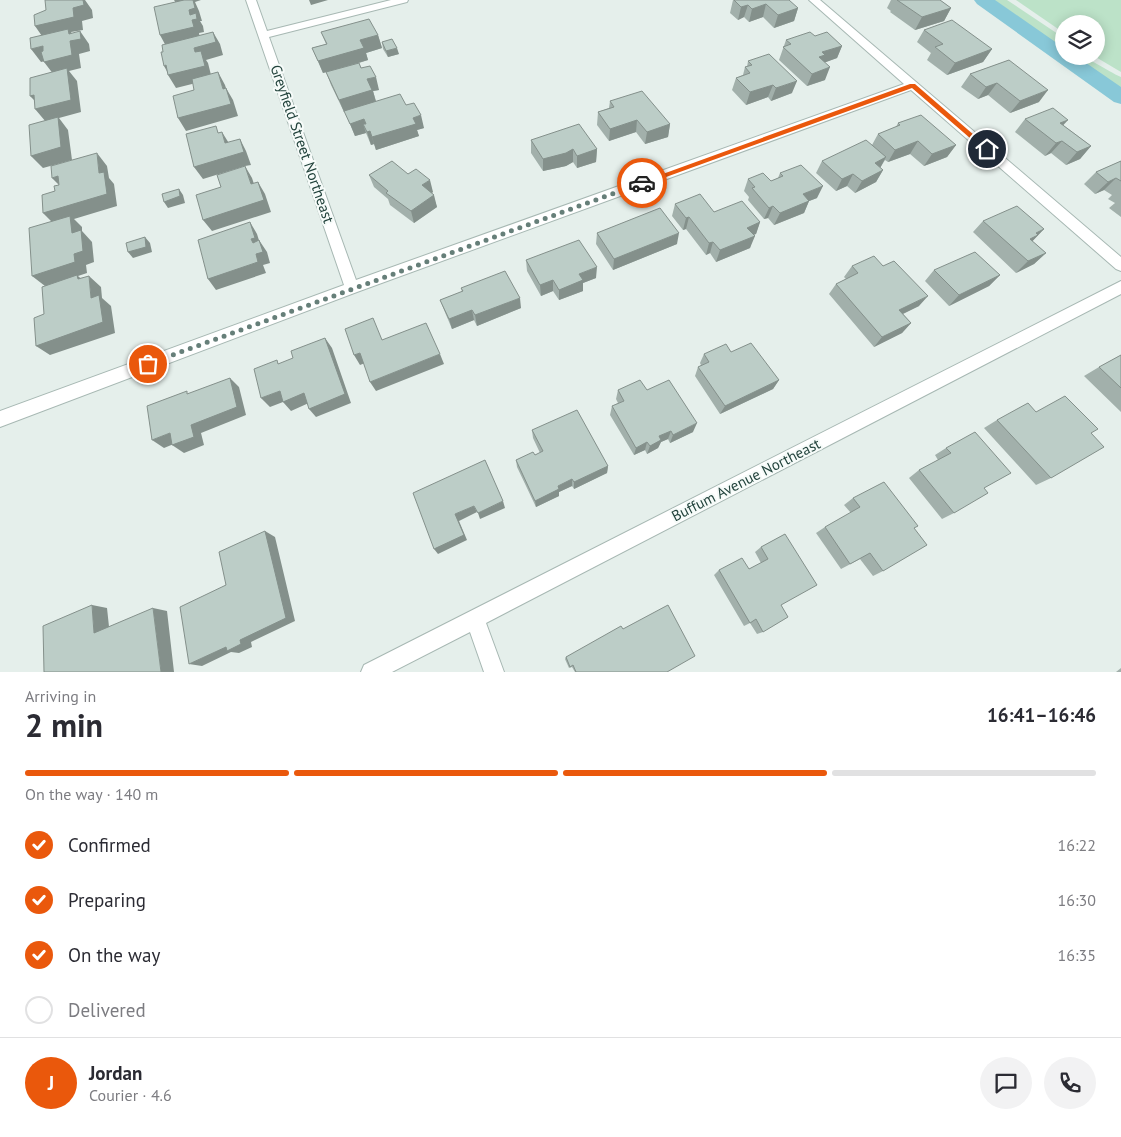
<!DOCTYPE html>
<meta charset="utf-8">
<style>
body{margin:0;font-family:"PT Sans",sans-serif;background:#f2f2f3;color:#2b2b33;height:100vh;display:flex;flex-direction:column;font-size:19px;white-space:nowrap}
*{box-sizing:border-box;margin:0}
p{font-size:16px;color:#7c7c81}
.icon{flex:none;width:28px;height:28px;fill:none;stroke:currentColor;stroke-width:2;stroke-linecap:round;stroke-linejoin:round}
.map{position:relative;height:672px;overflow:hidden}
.drawer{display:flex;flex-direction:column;background:#fff;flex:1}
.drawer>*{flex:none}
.tools{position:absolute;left:1055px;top:15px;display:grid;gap:10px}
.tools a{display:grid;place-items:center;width:50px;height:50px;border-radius:50%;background:#fff;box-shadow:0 2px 12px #0003;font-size:25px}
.pin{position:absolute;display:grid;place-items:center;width:42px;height:42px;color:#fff;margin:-21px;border:2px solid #fff;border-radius:50%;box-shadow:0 1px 5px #0007}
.courier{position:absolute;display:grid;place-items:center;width:50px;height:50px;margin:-25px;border:4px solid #ea580c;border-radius:50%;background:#fff;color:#222;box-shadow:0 1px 6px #0007}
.summary em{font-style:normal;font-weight:700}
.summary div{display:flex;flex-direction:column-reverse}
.summary{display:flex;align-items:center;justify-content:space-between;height:85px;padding:0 25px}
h1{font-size:32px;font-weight:700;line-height:38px}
.bar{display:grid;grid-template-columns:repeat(4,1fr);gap:8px 5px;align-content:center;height:60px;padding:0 25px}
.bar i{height:6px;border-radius:4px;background:#e1e1e2}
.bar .active{background:#ea580c}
.bar p{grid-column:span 4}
.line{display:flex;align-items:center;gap:12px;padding:0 25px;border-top:1px solid #e1e1e2}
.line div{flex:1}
.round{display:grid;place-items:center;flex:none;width:52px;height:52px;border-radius:26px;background:#f2f2f3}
ol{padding:0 25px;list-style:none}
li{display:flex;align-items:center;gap:15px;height:55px}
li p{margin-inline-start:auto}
li .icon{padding:5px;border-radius:50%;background:#ea580c;color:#fff;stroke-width:4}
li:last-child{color:#7c7c81}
li i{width:28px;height:28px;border:2px solid #e1e1e2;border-radius:50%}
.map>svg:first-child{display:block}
.green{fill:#bce2c8}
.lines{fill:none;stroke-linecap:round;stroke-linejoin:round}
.canal{fill:#88c8d8;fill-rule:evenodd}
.minor-casing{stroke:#a7b8b3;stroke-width:2}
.minor{fill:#fff;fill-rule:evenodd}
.wall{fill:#a2b0ab}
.shaded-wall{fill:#84908b}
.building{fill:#bccdc7;stroke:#84908b}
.route{fill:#ea580c}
.done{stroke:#667f79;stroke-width:5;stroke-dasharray:0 9}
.labels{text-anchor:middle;stroke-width:4;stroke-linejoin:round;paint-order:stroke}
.street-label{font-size:15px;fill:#22433c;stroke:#f6fbf9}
</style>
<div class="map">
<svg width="1121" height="672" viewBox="0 0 1121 672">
<rect width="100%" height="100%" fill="#e5efeb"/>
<path class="green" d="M994,0H1007L1064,38V49Z
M1016,0H1121V72L1094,56H1096V24H1064V33Z
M1074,56C1088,56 1107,71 1121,77V89Z"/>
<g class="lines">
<path class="canal" d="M974,0H995L1064,48V56H1076L1121,87V104L1114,102L977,4Z"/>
<defs>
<path id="minor" d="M246,0H256L267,31L391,0H408L407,2L269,37L356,280L904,84L809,0H820L1121,257V271L1116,269L911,90L357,292L0,427V411L344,285Z
M1121,281V294L486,623L504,672H484L470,632L392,672H361L364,665Z"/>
</defs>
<use href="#minor" class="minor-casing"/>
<use href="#minor" class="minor"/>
</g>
<path class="wall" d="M733,0L798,8L794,21L774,28L763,17L749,22L744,17L738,20L730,13Z
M891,0H940L951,8L944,21L915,30L890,12L891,11L887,8Z
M924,30L992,49L983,62L947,75L927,60L931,53L917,42Z
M321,32L378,35L382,48L366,53L368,60L359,63L361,68L379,90L373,91L376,101L406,105L424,128L417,130L419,136L376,150L374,144L371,145L366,133L355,136L345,112H344L331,85L326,72L323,73L312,48L326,44Z
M815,36L842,46L837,58L825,62V80L807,86L779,60L786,40Z
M382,42L399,54L388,57L383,49Z
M1009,60L1039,102L1010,113L988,95L978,99L961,87L970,74Z
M748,61L792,93L771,101L768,97L746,105L732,90L736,78L743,75L745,67H747Z
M610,101L670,124L668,137L645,144L636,132L609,141L597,125L598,112L609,108Z
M1025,119L1063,125L1091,146L1080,159L1066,165L1051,153L1045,156L1015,132Z
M898,123L956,145L947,157L924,166L910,154L888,162L885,160L880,168L883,170L876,182L855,193L847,186L836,191L816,173L822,161L872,145L878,134L896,127Z
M531,140L597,149L596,162L577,168L573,162L566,166L543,171L531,153Z
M1121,161V217L1109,208L1115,203L1108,199L1112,195L1104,190L1095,194L1084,184L1096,172Z
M780,173L817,198L809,201L804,213L774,225L768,218L764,219L748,200L749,197L744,191L748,179L771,181L778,178Z
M408,174L433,192L432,193L437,207L414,223L390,205L388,199L374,187L369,175Z
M675,204L714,212L760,222L756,234L753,235L750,248L716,262L710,253L706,255L686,229L683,230L672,216Z
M983,221L1044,229L1032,241L1046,253L1034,264L1016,273L973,232Z
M597,233L677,244L613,270L596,244Z
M526,260L596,278L583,283V291L559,300L553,291L541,296L527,271Z
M852,266L919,306L903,314L911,323L902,333L874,347L829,294L836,284L846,279L844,277Z
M934,270L1000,275L989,286L949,306L925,281Z
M461,288L521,308L477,326L474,320L452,329L444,310L440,300L462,292Z
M731,352L779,380L773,389L720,414L695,376L698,367L701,365L700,363L704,354Z
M1121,355V412L1084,376L1099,367Z
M618,390H647L693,432L670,443L668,439L661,442L658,448L647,454L645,450L634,455L610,415L612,406L618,403L616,399Z
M1036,412L1091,433L1051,478L1036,485L984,428L997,420Z
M532,430L608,466L607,473L574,489L572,486L559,492V496L536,507L517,467L516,460L535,455L540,453L533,438Z
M946,448L984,488L954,513L942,519L909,478L919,470L938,460L935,455Z
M853,498L914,528L883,571L873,576L860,559L841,569L816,533L825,527L851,513L844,505Z
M785,534L781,605L763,632L757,634L750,623L744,626L714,575L719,570L749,569L761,563L755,552L761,547Z
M623,629L667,672H575L572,667L569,668L565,659L566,657Z
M1121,668V672H1116Z"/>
<path class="shaded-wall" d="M83,0H85L92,10L93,18L82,21L83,30L71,32L76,40L80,31L89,44L90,51L79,54L81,68L69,71L77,81L81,112L59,118L68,130L72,160L43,168L31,156L46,122L35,109L41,107L30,96L54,75L44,62V39L35,26Z
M174,0H201L195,2L199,11L202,21H200L203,26L204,32L199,33L200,39L167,48L160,35L178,6Z
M309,0H328L311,5Z
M766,4L763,17L749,22L752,9Z
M748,5L744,17L738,20L741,7Z
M798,8L794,21L774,28L778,15Z
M951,8L944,21L915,30L922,17Z
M213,32L220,44L223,55L206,60L208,63L212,79L176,88L168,75H169L164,66L195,52L194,48Z
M378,35L382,48L366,53L368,60L323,73L318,61L360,40Z
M43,46L53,59L41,62L31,49Z
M842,46L837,58L821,64L819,57L822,52Z
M397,48L399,54L388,57L386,51Z
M992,49L983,62L947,75L955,63Z
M830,67L825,80L807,86L812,74Z
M218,72L225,85L230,101L223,89Z
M376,77L379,90L373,91L376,102L344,112L339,100L367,79Z
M797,81L792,93L771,101L776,88Z
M997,83L988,95L978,99L986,87Z
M773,85L768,97L746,105L750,92Z
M226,88L233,100L238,116L186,131L178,118Z
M1048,90L1039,102L1010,113L1020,101Z
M421,115L424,128L417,130L419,136L376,150L372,137L413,118Z
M364,119L368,132L363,124L366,133L355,136L350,124Z
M637,120L636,132L609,141L610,129Z
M1068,120L1057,132L1060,123Z
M670,124L668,137L645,144L647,132Z
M370,131L374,144L371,145L367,132Z
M222,132L230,145L225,143Z
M240,139L246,151L251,165L245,166L252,178L258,196L251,184L245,166L203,179L194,167Z
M918,141L910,154L888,162L895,150Z
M1062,141L1051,153L1045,156L1056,143Z
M956,145L947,157L924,166L932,154Z
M1091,146L1080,159L1066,165L1077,152Z
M573,149V162L566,166L543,171V159Z
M597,149L596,162L577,168V156Z
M97,153L107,166L109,178L114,184L117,206L74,219L82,227V231L92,242L94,262L86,265L87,273L78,276L89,286H45L32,276L55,225L43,213L99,173Z
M886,157L879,170L875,163Z
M883,170L876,182L855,193L862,181Z
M853,174L847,186L836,191L842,179Z
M58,176L64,190L52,178Z
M1116,178L1104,190L1095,194L1108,182Z
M430,180L433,192L425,197L422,185Z
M258,182L265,194L271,212L212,231L203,220Z
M823,186L817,198L804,203L809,201L804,213L774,225L780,213L803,194Z
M179,189L183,195L185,203L168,208L164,202Z
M434,195L437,207L414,223L411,211Z
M773,206L768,218L764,219L769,208Z
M689,217L686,229L683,230L686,218Z
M250,222L257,234L262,250L259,240L267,252L270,263L263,265L266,273L216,290L208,279L256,254L251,239Z
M760,222L756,234L743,239L747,228Z
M1044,229L1027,247L1019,250L1036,233Z
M679,233L677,244L613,270L614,259Z
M755,236L750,248L716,262L720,250Z
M145,237L150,243L152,252L133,258L128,252Z
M713,242L710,253L706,255L709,243Z
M1046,253L1034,264L1016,273L1028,261Z
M597,267L596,278L583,283V291L559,300V290L579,274Z
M1000,275L989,286L949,306L959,295Z
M89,276L101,287L102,298L111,306L115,333L50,355L36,346L91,298Z
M553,280V291L541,296L540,285Z
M928,296L919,306L890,320L899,310Z
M520,298L521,308L477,326L475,315Z
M472,310L474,320L452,329L449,319Z
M911,323L902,333L874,347L882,337Z
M325,338L332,348L351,403L316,417L309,409Z
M360,353L365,363L360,365L354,355Z
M440,354L444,364L376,391L370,382Z
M230,378L239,387L246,415L201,433L204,445L184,453L172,445L191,425Z
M779,380L773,389L720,414L725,406Z
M280,391L304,393L311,402L291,411L283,402L270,407L261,398Z
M697,423L693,432L670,443L673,435Z
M671,431L668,439L661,442L658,448L647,454L650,446L659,436Z
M170,433L181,441L164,448L152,440Z
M647,442L645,450L634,455L636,448Z
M608,466L607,473L574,489V482Z
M572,479V486L559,492V496L536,507L535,501L558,486Z
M503,501L505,508L480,519L478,513Z
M474,506L477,512L459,521L467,540L438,554L434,549L455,514Z
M265,531L275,537L295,621L251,642L252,647L239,653L231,652L202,666L189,664L240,640Z
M92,605L107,608L110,636L94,633Z
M153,608L167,611L174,672H161Z"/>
<path class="building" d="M45,0H83L84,5L73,8L74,17L35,26L34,15L46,10Z
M184,0H193L195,8L189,10L190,15L196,13L197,19L192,20L194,27L160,35L154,7Z
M734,0H789L798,8L778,15L766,4L752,9L748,5L741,7Z
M897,0H940L951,8L922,17Z
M369,19L378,35L360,40L364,48L318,61L312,48L327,44L321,32Z
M952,20L992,49L955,63L935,47L943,44L924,30Z
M68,29L69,34L80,31L81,39L70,41L72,55L44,62L41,52L43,51V46L31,49L30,38Z
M213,32L216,42L194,48L195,52L201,51L205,66L168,75L166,65L164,66L161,52H163L162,45Z
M810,32L815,36L827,32L842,46L822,52L825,55L819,57L830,67L812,74L783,47L791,44L786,40Z
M392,39L397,48L386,51L382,42Z
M769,54L797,81L776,88L773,85L750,92L736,78L750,73L745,67L752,65L748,61Z
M1009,60L1048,90L1020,101L997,83L986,87L970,74Z
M359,63L361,68L370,66L376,77L367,79L372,90L339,100L326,72Z
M67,68L71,100L35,109L34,95L30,96V78Z
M218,72L223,89L226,88L231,104L178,118L173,96L194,90L192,79Z
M642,91L670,124L647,132L637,120L610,129L598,112L614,107L610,101Z
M400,94L406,105L414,103L421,115L413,118L416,124L372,137L370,131L367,132L363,124H366L364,119L350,124L344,111Z
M1053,108L1068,120L1060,123L1091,146L1077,152L1062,141L1056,143L1025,119Z
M921,115L956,145L932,154L918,141L895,150L878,134L900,125L898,123Z
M58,117L61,147L31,156L29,125Z
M579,124L597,149L577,156L573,149L566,153L543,159L531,140Z
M216,126L218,133L222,132L225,143L240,139L244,152L194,167L186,134Z
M866,140L886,157L875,163L883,170L862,181L853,174L842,179L822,161Z
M97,153L99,173L104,172L107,194L43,213L42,195L55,191L54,186L59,185L58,176L52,178L51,166Z
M392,161L408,174L416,169L430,180L422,185L434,195L411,211L386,193L388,191L369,175Z
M1121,161V181L1116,178L1108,182L1096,172Z
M801,165L823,186L803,194L809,201L780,213L773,206L769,208L752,188L755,187L748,179L763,173L771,181L783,176L780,173Z
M245,166L251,184L258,182L264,200L203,220L196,195L221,187L217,175Z
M179,189L180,196L164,202L162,194Z
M700,194L714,212L742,201L760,222L747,228L755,236L720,250L713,242L709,243L689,217L686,218L675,204Z
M1017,206L1044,229L1036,233L1038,235L1030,239L1046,253L1028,261L983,221Z
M660,208L679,233L614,259L597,233Z
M70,216L72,233L81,230L83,251L74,254L75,262L32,276L29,228Z
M250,222L255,238L251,239L253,243L259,240L263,252L256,254L258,262L208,279L198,240Z
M145,237L146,247L128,252L126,243Z
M579,240L597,267L579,274L583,280L559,290L553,280L540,285L526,260Z
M975,252L1000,275L959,295L934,270Z
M874,256L883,266L894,261L928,296L899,310L911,323L882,337L836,284L858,273L852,266Z
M505,271L520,298L475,315L472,310L449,319L440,300L463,291L461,288Z
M77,275L78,279L89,276L91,298L99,295L103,322L36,346L34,318L44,314L42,287Z
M373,318L382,340L426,323L440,354L370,382L360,353L354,355L345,329Z
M325,338L345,394L309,409L304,393L283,402L280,391L261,398L254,369L277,360L278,364L293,358L291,351Z
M751,343L779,380L725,406L698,367L709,362L704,354L726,344L731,352Z
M1121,355V388L1099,367Z
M230,378L237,407L191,425L194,437L172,445L170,433L152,440L147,406L187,391V394Z
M640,380L647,390L669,380L697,423L673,435L671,431L659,436L661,440L650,446L647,442L636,448L612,406L624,401L618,390Z
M1065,396L1098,429L1091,433L1104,447L1051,478L997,420L1028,403L1036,412Z
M577,410L608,466L574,482L572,479L558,486L559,489L535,501L516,460L533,452L535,455L543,451L532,430Z
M975,432L1011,473L984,488L988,493L954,513L919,470L951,453L946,448Z
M485,460L503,501L478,513L474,506L455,514L464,535L434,549L413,493Z
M884,482L918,526L914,528L927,545L883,571L870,553L850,564L825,527L860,507L853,498Z
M265,531L286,618L240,640L241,644L227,651L226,647L189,664L180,607L226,585L219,552Z
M785,534L817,585L781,605L788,617L763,632L756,619L750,623L719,570L742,558L749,569L768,559L761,547Z
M92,605L94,633L153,608L161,672H44L43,626Z
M668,605L695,656L667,672H576L573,665L570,667L566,657L621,626L623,629Z"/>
<path class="route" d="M910,84H915L989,148V151H985L912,88L644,185L638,183Z"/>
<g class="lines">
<path class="done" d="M148,364L642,183"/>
</g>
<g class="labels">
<g class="street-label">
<text transform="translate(302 144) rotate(71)" y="5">Greyfield Street Northeast</text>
<text transform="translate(746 480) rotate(-27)" y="5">Buffum Avenue Northeast</text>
</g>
</g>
</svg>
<div class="tools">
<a><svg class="icon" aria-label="layers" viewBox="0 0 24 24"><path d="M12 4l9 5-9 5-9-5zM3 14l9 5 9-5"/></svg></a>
</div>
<div class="pin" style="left:148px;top:364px;background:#ea580c"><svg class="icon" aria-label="bag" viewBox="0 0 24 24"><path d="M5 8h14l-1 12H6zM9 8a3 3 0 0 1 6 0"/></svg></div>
<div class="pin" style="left:987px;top:149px;background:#1f2937"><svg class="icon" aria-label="home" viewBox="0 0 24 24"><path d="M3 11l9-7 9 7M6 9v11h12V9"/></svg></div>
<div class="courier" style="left:642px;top:183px"><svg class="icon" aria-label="car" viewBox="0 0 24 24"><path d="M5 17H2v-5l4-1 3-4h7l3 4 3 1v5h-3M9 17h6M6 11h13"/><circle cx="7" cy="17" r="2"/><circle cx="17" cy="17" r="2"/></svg></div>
</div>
<section class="drawer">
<div class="summary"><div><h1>2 min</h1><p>Arriving in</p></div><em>16:41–16:46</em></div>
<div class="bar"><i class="active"></i><i class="active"></i><i class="active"></i><i></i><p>On the way · 140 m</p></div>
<ol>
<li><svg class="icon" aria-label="check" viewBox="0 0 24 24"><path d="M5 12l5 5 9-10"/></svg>Confirmed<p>16:22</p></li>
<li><svg class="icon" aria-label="check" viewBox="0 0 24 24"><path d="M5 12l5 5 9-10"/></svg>Preparing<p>16:30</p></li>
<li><svg class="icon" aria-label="check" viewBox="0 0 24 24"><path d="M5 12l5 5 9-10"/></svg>On the way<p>16:35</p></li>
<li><i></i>Delivered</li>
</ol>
<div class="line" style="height:90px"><b class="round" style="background:#ea580c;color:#fff">J</b><div><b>Jordan</b><p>Courier · 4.6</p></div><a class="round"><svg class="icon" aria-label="chat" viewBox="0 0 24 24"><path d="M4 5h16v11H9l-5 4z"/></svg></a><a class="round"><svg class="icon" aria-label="phone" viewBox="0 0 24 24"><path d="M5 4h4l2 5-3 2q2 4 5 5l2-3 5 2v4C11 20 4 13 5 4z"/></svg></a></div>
</section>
